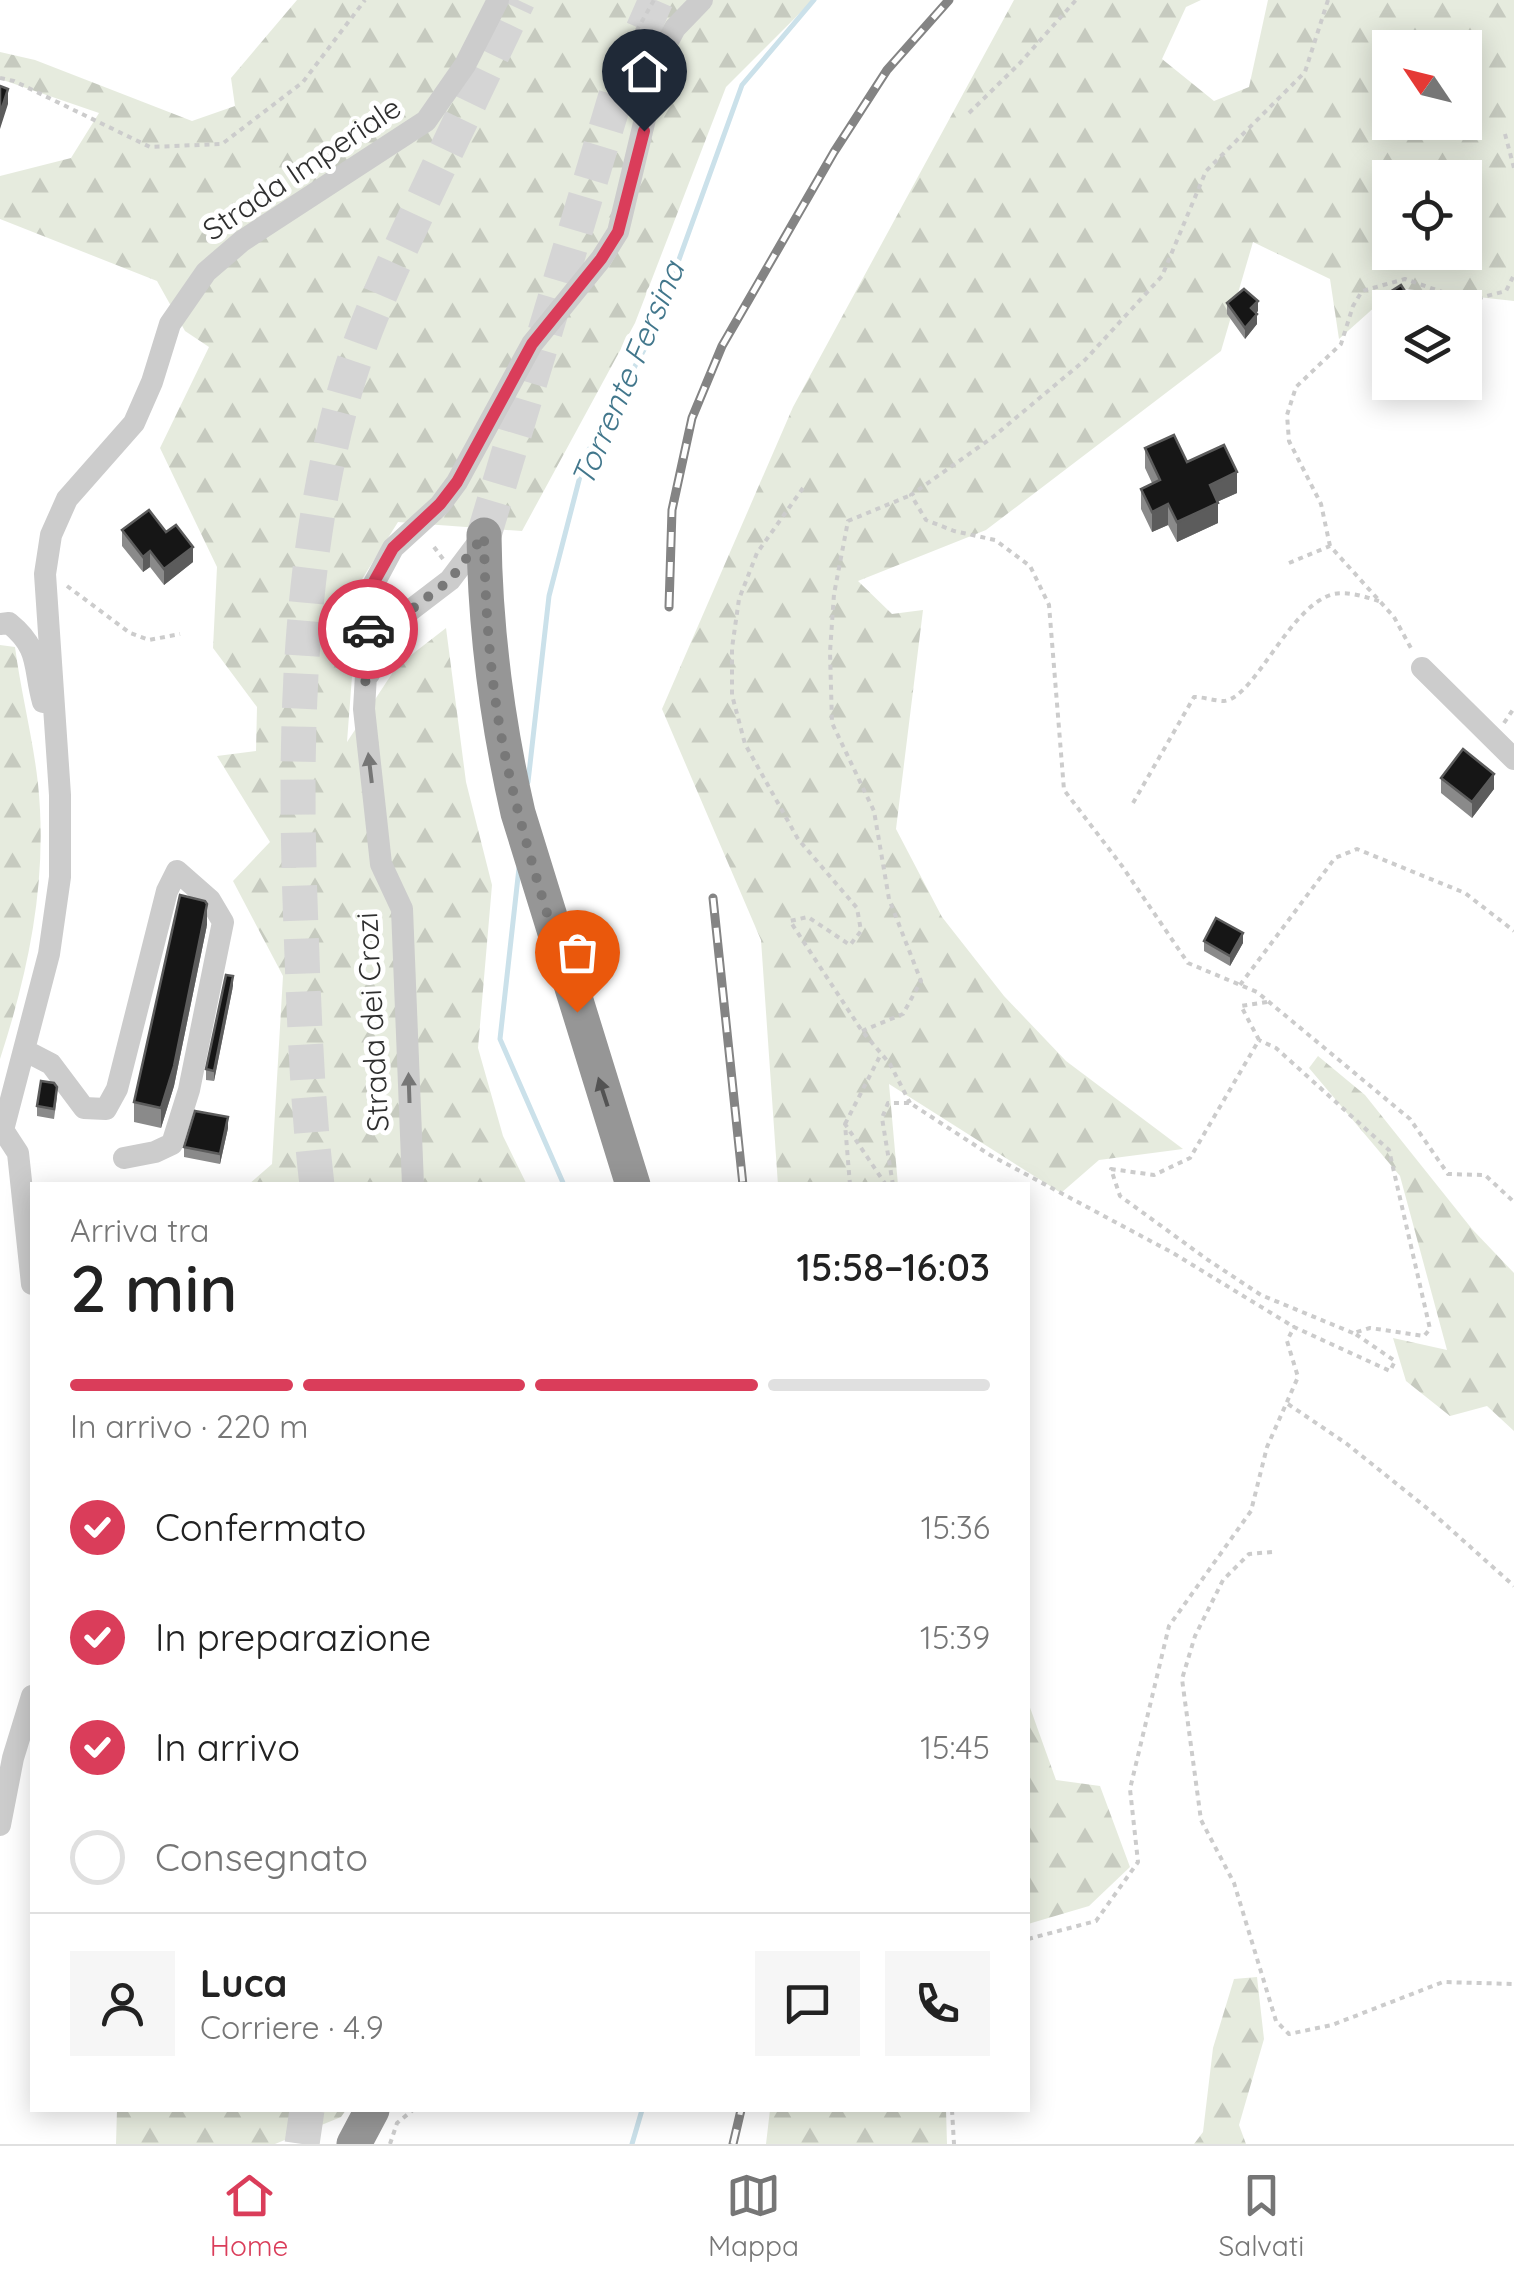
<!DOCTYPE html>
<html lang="it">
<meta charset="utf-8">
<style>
body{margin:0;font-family:Quicksand,sans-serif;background:#f6f6f6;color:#222;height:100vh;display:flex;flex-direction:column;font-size:38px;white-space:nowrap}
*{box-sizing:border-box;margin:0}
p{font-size:32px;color:#767676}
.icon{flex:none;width:55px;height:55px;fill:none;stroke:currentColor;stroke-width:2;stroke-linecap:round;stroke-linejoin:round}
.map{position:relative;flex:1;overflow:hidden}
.panel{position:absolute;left:30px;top:1182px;width:1000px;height:930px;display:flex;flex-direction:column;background:#fff;border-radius:0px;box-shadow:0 5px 25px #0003}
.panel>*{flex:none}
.needle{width:65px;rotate:305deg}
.tools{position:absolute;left:1372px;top:30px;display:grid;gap:20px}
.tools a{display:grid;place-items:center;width:110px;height:110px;border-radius:0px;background:#fff;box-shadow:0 5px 25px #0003;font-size:50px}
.pin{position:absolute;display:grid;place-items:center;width:85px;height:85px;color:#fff;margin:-102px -42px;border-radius:50% 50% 50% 0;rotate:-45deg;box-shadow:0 0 10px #0007}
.pin .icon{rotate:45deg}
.courier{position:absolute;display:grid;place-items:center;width:100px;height:100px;margin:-50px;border:8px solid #da3d5a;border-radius:50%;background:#fff;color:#222;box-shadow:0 2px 12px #0007}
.headline em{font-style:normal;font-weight:600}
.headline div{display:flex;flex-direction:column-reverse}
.headline{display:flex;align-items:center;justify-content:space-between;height:170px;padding:0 40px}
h1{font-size:65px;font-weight:600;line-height:75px}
.bar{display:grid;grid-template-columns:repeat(4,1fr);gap:15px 10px;align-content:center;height:120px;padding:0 40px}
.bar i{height:12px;border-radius:8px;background:#e0e0e0}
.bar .current{background:#da3d5a}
.bar p{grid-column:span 4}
.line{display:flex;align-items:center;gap:25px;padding:0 40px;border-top:2px solid #e0e0e0}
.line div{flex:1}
.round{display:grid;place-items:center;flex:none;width:105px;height:105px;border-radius:0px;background:#f6f6f6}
ol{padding:0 40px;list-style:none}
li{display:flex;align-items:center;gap:30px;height:110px}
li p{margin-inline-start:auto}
li .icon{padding:10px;border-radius:50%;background:#da3d5a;color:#fff;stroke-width:4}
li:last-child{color:#767676}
li i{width:55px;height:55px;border:5px solid #e0e0e0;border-radius:50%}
.tab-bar{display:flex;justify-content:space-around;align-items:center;height:140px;border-top:2px solid #e0e0e0;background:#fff;font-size:28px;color:#767676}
.tab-bar a{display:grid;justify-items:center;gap:5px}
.tab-bar .current{color:#da3d5a}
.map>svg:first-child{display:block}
.forest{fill:url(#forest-firs);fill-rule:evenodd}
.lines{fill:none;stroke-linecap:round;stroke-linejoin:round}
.stream{stroke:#cbe1ea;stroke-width:5}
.highway-tunnel{stroke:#d5d5d5;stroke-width:35;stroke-dasharray:35 18;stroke-linecap:butt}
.path{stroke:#ccc;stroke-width:4;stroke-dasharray:5 5;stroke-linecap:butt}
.minor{stroke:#ccc;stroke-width:22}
.highway{stroke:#969696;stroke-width:35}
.rail-casing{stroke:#848484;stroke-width:9}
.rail{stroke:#fff;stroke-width:5;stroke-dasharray:15;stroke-linecap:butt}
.wall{fill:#8a8a8a}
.shaded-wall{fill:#5c5c5c}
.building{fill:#161616;stroke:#5c5c5c;stroke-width:2.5}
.oneway{fill:#767676}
.oneway2{fill:#535353}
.done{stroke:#787878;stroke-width:10;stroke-dasharray:0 18}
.route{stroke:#da3d5a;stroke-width:12}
.labels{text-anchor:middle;stroke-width:10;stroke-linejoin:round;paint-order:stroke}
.street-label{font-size:30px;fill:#2f2f2f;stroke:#fff}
.water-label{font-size:32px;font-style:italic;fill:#42778c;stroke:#fff}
</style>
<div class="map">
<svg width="1514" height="2144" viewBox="0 0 1514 2144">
<defs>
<pattern id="forest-firs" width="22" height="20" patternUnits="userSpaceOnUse" patternTransform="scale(2.5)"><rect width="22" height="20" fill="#e6ebde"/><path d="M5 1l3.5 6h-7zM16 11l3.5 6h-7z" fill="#c6cabf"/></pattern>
</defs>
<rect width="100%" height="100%" fill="#fff"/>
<path class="forest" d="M297,0H813L726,87L635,323L522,531L398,522L359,584L347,742L397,666L446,628L466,782L492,885L478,1048L503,1136L527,1185H248L272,1164L283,976L233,881L270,842L217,756L256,751L257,707L213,648L217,567L160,448L209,347L185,331L157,281L0,219V176L71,158L99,113L0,79V52L35,60L192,121L235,106L231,78Z
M1014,0H1201L1186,7L1162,59L1214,101L1249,87L1268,0H1514V301L1396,288L1339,339L1330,279L1253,242L1221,351L986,530L858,581L892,614L923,610L896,829L942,917L1004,996L1066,1061L1183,1149L1099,1160L1061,1193L889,1084L898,1185H778L761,940L662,709L793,407ZM1390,48H1465V122H1390ZM1390,178H1465V252H1390Z
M0,645L15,647C21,693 33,738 38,784C48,879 29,970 0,1059Z
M1318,1056L1365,1095L1472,1229L1514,1273V1431L1487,1406L1450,1416L1406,1381L1393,1338L1447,1350L1400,1176L1309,1068Z
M1028,1702L1056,1780L1100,1786L1130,1867L1089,1906L1028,1924Z
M1257,1977L1264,2039L1239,2125L1246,2144H1194L1203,2132L1213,2048L1234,1979Z
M117,2110H346L341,2117L275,2144H116Z
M770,2110H946L947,2144H766Z"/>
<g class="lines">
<path class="stream" d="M528,782L549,596L585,457L651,337L742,85L814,0
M519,868L500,1039L564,1185
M632,2144L642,2110"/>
<path class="highway-tunnel" d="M484,535L620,82L656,0
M317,1185C307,1100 304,1014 301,928C294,752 296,566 344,394C363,326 394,263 424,198C455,132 487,66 518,0
M302,2144L307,2110"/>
<path class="path" d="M1328,0L1305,72L1206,171L1162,276L1085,360L993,437L911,495L926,520L954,531L995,540L1030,566L1049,605L1064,790L1122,866L1188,963L1257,992L1410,1119L1448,1174L1485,1175L1514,1202
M0,78L14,81L150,147L222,144L303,82L365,0
M625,110L637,30L654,0
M969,113L1020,63L1076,0
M1505,134L1514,168
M803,488L757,553L739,599L732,648V695L745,744L798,839L857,908L861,931L850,945L808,917L790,921L862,1031L890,1064L910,1103
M1330,546L1321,504L1289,441L1287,415L1296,387L1341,344L1353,306L1362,291L1405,279L1468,301L1506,291L1514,275
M434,547L443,559
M1289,563L1330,546L1394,617L1412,650
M67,586L130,633L149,640L180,634
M1504,723L1514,708
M1133,803L1194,697C1204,697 1215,701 1224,701C1255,698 1290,604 1334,594C1349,591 1365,597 1379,601
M1240,985L1335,858L1357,849L1465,893L1514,931
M1267,1002L1241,1006L1259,1040L1190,1158L1154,1175L1111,1169L1120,1196L1208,1260L1261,1295L1353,1333
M862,1031L903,1014L921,981L889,899L874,811L832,723L830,652L834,594L848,521L911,495
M845,1124L881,1054
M850,1185L845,1124L886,1185
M893,1185L882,1118L888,1103H910L990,1155L1173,1253L1294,1327
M1288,1404L1347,1444L1428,1509L1514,1586
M1272,1552L1249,1554L1223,1580L1195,1636L1182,1679L1201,1820L1234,1883L1276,2021L1289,2034L1332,2025L1443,1982L1514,1984
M1028,1939L1096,1921L1138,1862L1130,1789L1169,1626L1251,1511L1267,1447L1298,1377L1287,1341L1294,1327L1390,1371L1395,1361L1354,1333L1370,1328L1424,1336L1430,1329L1389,1150L1276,1048L1259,1040
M952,2110L954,2144
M390,2144L397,2123L413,2110"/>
<path class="minor" d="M0,624L9,623C41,649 33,666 43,702
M1422,668L1514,759
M369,674L395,622L450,580L484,535
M24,1050L51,1064L84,1108L106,1109L117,1089L167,891L177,871L210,900L223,922L189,1090L172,1144L155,1152L124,1158
M3,1130L49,954L60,877V795L45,574L51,535L67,499L134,423L152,382L170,324L206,272L242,241L426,121L465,65L498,0
M3,1130L18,1153L32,1284
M413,1185L402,909L381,864L364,709L371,589L393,548L440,505L457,482L532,344L601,259L618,232L660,56L675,28L702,0
M0,1825L13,1758L32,1696"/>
<path class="highway" d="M484,535C485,629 497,721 518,813L633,1185
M354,2144L372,2110"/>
<defs>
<path id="rail" d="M669,607L672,510L692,418L722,346L834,152L887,70L949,0
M713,898L743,1185
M733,2144L741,2110"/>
</defs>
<use href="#rail" class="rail-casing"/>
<use href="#rail" class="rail"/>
</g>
<path class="wall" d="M1376,301L1390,308V333L1376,312Z
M1227,303L1258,311L1256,313L1257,324L1245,339L1227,314Z
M1145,448L1187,462L1237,493L1217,502L1218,523L1177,542L1168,525L1152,532L1141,509V489L1152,483L1145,468Z
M122,530L166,532L193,562L164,585L150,567L143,572L122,546Z
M1441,778L1494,789L1472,818L1441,793Z
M207,925L174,1086L161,1128L134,1122V1102Z
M1204,941L1243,943L1230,966L1204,951Z
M233,986L214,1081L206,1080V1069Z
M57,1097L54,1119L37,1116V1106Z
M228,1128L220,1164L184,1157V1147Z"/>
<path class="shaded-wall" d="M8,89V104L0,129V114Z
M1258,301V311L1251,318V308Z
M1257,314V324L1245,339V328Z
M1237,472V493L1210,505V485Z
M1218,503V523L1177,542V522Z
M1168,504V525L1152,532V512Z
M193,547V562L164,585V569Z
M150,551V567L143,572V557Z
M1494,774V789L1472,818V802Z
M207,904V925L174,1086L161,1128V1108Z
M1243,933V943L1230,966V956Z
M233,976V986L214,1081V1071Z
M228,1117V1128L220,1164V1154Z"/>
<path class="building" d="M0,86L8,89L0,114Z
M1401,285L1416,308H1390V323L1376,301Z
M1244,289L1258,301L1251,308L1257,314L1245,328L1227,303Z
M1174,435L1187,462L1224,445L1237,472L1210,485L1218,503L1177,522L1168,504L1152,512L1141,489L1160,480L1145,448Z
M149,510L166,532L176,525L193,547L164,569L150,551L143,557L122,530Z
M1463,749L1494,774L1472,802L1441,778Z
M180,895L205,901L207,904L174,1066L161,1108L134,1102Z
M1216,918L1243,933L1230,956L1204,941Z
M226,975L233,976L214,1071L206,1069Z
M41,1081L54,1083L57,1087L54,1109L37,1106Z
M195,1111L228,1117L220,1154L184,1147Z"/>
<defs><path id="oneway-solid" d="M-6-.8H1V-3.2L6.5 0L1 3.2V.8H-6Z" transform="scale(2.5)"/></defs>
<g class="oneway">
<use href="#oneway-solid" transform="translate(370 768) rotate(-97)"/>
<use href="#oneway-solid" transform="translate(409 1088) rotate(-92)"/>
</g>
<use class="oneway2" href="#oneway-solid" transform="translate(603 1092) rotate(-108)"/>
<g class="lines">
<path class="done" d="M368,629L365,682L395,622L450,580L484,535C485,608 490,683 505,755C523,842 552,927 577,1012"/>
<path class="route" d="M368,629L370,589L393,548L440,504L457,482L532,344L601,259L618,232L644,131"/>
</g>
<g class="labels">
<g class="street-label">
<text transform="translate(302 169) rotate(-34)" y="10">Strada Imperiale</text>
<text transform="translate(373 1022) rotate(-93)" y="10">Strada dei Crozi</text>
</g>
<g class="water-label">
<text transform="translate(628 374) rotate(-67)" y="11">Torrente Fersina</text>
</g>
</g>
</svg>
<div class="tools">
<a><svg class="needle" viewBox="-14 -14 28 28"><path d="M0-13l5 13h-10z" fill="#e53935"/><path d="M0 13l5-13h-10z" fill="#767676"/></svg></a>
<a><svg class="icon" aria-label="locate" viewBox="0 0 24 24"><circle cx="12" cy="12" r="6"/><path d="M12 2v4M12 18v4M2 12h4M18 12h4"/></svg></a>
<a><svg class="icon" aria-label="layers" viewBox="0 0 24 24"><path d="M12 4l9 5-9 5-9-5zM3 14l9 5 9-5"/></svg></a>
</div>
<div class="pin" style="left:577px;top:1012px;background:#ea580c"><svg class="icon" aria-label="bag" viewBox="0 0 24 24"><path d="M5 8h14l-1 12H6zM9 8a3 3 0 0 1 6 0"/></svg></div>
<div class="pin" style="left:644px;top:131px;background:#1f2937"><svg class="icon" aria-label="home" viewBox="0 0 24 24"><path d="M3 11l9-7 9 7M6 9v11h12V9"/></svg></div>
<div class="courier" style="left:368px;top:629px"><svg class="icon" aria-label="car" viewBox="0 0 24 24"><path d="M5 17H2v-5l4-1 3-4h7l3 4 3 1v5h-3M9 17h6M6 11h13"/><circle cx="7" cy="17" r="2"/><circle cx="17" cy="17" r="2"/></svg></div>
<section class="panel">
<div class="headline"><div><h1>2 min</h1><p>Arriva tra</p></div><em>15:58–16:03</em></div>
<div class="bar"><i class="current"></i><i class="current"></i><i class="current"></i><i></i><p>In arrivo · 220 m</p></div>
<ol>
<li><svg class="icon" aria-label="check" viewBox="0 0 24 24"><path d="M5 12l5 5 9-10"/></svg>Confermato<p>15:36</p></li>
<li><svg class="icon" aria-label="check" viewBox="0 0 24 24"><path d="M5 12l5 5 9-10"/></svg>In preparazione<p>15:39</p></li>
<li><svg class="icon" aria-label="check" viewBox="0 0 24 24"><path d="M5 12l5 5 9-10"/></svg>In arrivo<p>15:45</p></li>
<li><i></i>Consegnato</li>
</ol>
<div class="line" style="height:180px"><a class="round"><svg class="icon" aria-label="person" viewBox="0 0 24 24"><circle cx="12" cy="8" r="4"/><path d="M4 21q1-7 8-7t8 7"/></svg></a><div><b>Luca</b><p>Corriere · 4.9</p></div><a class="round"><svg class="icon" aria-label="chat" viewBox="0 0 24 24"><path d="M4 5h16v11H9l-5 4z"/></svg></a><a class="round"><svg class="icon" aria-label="phone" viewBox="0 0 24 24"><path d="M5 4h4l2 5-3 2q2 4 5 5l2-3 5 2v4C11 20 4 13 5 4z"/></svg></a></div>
</section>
</div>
<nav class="tab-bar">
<a class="current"><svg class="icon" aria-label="home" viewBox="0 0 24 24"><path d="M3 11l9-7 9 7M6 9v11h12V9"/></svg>Home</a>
<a><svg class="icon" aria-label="map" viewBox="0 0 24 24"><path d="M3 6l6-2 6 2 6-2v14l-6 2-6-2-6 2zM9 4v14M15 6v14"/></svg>Mappa</a>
<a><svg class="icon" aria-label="saved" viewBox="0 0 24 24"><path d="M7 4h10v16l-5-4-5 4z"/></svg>Salvati</a>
</nav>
